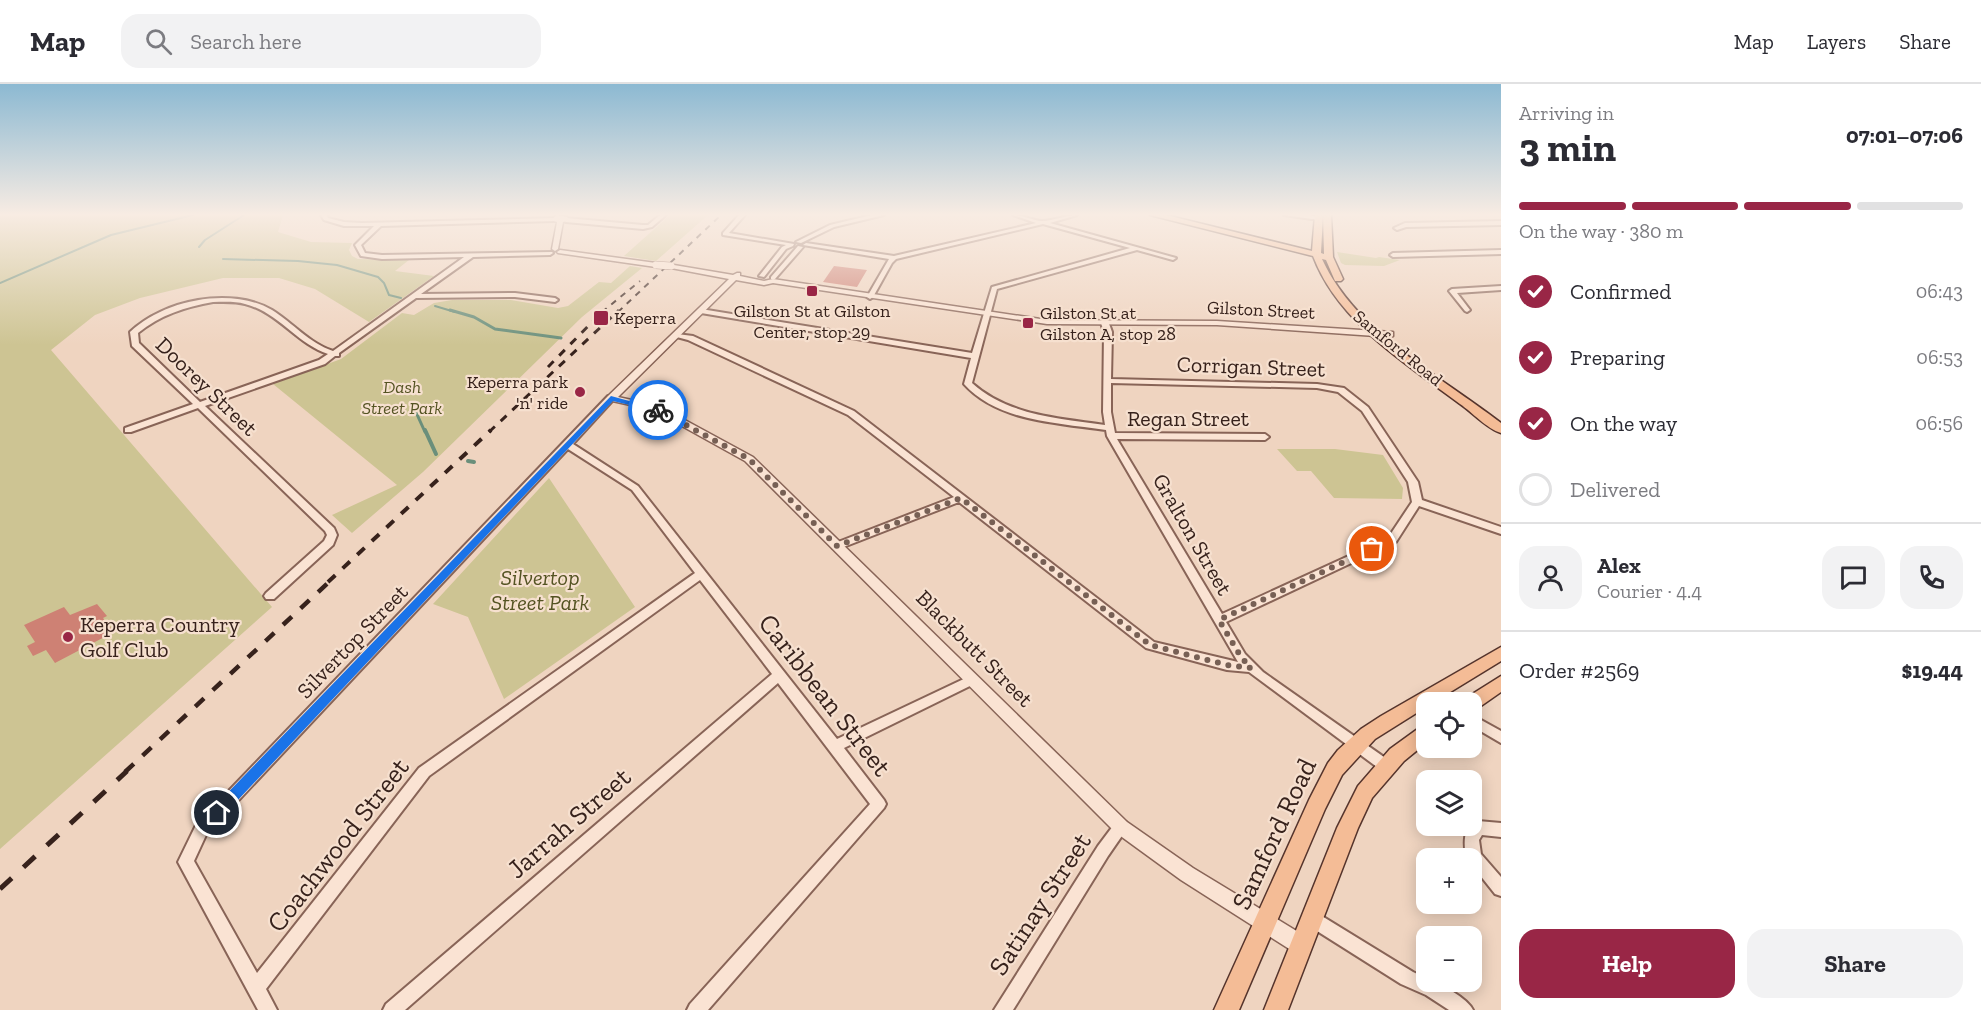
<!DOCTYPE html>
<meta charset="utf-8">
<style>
body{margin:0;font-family:"Zilla Slab",serif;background:#f2f2f3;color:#2b2b33;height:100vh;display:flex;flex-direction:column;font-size:22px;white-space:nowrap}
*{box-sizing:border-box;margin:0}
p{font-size:20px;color:#7c7c81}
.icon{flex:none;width:33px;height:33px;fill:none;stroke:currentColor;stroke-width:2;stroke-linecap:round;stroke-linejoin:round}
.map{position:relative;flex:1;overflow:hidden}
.side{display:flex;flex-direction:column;background:#fff;width:480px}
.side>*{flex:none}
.tools{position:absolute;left:1416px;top:608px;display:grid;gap:12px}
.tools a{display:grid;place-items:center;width:66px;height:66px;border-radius:12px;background:#fff;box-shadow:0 3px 15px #0003;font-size:30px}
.pin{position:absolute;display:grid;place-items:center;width:51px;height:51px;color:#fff;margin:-26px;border:3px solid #fff;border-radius:50%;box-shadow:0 2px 6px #0007}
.courier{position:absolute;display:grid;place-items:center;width:60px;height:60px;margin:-30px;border:4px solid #1a73e8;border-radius:50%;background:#fff;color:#222;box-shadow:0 2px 8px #0007}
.overview em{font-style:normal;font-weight:700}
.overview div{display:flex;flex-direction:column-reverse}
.overview{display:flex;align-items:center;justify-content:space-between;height:102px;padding:0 18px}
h1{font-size:39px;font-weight:700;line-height:45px}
.bar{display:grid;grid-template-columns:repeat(4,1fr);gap:9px 6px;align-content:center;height:72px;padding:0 18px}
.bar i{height:8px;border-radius:4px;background:#e1e1e2}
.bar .on{background:#992646}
.bar p{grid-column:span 4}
.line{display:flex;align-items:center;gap:15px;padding:0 18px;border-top:2px solid #e1e1e2}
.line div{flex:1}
.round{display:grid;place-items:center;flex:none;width:63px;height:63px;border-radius:18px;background:#f2f2f3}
ol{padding:0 18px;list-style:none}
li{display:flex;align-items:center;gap:18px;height:66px}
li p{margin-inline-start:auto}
li .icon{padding:6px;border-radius:50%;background:#992646;color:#fff;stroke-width:4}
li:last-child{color:#7c7c81}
li i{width:33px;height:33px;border:3px solid #e1e1e2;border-radius:50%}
.cta{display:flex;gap:12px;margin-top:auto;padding:12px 18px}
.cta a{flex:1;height:69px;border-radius:18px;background:#992646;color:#fff;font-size:24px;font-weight:700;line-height:69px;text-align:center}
.cta a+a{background:#f2f2f3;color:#2b2b33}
header{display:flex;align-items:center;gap:36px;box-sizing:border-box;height:84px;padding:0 30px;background:#fff;border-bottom:2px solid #e1e1e2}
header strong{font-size:28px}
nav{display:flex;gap:33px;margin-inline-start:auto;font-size:21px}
.search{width:420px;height:54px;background:#f2f2f3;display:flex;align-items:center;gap:15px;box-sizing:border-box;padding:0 21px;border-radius:18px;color:#7c7c81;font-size:22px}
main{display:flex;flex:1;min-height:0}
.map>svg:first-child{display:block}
.green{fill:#cdc493}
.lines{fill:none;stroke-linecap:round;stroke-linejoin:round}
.stream-far2{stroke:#6a8f7b;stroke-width:2}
.stream-far1{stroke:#6a8f7b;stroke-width:3}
.stream{stroke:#6a8f7b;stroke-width:4}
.building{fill:#ce8174}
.minor-casing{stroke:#886457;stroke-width:4}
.tertiary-casing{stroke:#886457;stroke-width:3}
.primary-casing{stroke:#55342c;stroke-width:3}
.minor{fill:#fae3d3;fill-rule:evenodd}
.tertiary{fill:#fae3d3;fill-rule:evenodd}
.primary{fill:#f4bc96;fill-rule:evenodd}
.rail-far4{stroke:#37221c;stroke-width:2;stroke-dasharray:6 6;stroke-linecap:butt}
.rail-far3{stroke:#37221c;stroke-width:3;stroke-dasharray:8 8;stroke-linecap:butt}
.rail-far2{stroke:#37221c;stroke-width:4;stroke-dasharray:10 10;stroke-linecap:butt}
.rail-far1{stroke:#37221c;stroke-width:4.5;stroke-dasharray:12 12;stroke-linecap:butt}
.rail{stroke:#37221c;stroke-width:5;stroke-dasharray:16 16;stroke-linecap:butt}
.tertiary-bridge-casing{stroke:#886457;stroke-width:8;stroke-linecap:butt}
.tertiary-bridge{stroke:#fae3d3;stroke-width:7}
.route{fill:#1a73e8}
.done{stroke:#776055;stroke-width:6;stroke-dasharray:0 10.8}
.poi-dot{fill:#992646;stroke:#f6e0cf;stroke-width:2}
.labels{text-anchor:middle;stroke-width:4.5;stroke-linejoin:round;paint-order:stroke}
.far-street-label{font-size:18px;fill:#37221c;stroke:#f6e0cf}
.far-poi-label{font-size:18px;fill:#37221c;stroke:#f6e0cf;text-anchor:start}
.far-park-label{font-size:18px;font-style:italic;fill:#545322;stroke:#f6e0cf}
.street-label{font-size:22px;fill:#37221c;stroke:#f6e0cf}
.park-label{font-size:22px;font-style:italic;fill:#545322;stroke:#f6e0cf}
.poi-label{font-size:22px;fill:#37221c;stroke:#f6e0cf;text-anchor:start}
.near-street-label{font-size:27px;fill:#37221c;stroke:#f6e0cf}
</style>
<header>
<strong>Map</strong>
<div class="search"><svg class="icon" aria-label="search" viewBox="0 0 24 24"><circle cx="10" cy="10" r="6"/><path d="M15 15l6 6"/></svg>Search here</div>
<nav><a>Map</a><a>Layers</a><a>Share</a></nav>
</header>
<main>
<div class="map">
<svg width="1501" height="926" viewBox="0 0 1501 926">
<rect width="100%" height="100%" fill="#efd4c0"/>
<path class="green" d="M0,131H283L278,148L311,158L352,159L349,166L352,172L358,175L409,176L395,187L434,192L369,238L315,205L279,194H223L140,214L95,231L51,266L272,523L0,765Z
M670,131H708L656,177L624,172Z
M1337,168L1376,174L1379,173L1400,176L1384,182L1345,181L1341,179Z
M630,182L642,184L582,233L423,388L352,449L332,431L397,401L273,300L341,275L402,229L414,231L434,219L452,216H511L558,224L568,222L599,198L611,199Z
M1277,365H1335L1383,371L1403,404L1402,415L1334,414L1311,387H1297Z
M549,394L635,523L504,615L468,533L433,520Z"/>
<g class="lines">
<path class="stream-far2" d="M199,163L205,156L244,131
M223,175L298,177L337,181L378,193L384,199L389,211L401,214
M0,199L111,151L193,131
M435,222L455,228"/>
<path class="stream-far1" d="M450,226L474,233L495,245L561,254
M415,326L425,348"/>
<path class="stream" d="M425,346L436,370
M468,377L474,378"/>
</g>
<path class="building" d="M834,182L867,186L857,203L823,198Z
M97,520L107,532L103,534L114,548L55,579L46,566L33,572L27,562L35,558L24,541L64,523L70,531Z"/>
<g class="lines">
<defs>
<path id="minor" d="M321,131H327L328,134L344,138L362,139L556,134L557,135L554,137L381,142L361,161L365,169L382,171L552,168L553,169L550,171L473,173L421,210L515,209L555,214L558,216L555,218L515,213L416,214L339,269V272H335L325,280L205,322L334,444L337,451L333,461L274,515H266L264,512L266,509L324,457L327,451L325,447L198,324L131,348H125V344L193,320L132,262L130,248C163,216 231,202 272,226C293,239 309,259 333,267L464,173L382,175L361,172L355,161L374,142H344L324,136ZM213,218C223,218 235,217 245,220C278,228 297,260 328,270L319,276L200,318L139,259L138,249C160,231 185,223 213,218Z
M660,131H666L652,143L643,145L566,138L563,136L566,134L643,141H648Z
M739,131H745L729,149L794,160L793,162L786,165L764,193L759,192L782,163L786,161L723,151V149Z
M872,131H884L834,143L801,159L796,158L830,141Z
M1013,131C1023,131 1032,136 1042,137C1053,137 1066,131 1077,131L1050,139L1176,174L1173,176L1137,166L997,205L972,299C1009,332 1059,334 1105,341L1103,328L1104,248L1101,239L1108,237L1112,248L1111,295L1317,300L1344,304L1368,323L1418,398L1422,416L1501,443V450L1419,422L1396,458L1226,538L1245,570L1263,588L1391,678L1393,682L1391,686L1386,688L1381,686L1249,588L1227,586L1146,564L959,418L841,464H833L832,462L833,460L954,413L848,331L688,256L673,252L677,250L693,252L854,327L1154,558L1238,578L1107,352L1106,346C1059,339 998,338 964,300L971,274L701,229L698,227L701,225L972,269L992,203L1130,164L1043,140L896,175L892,179L873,213L870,215L867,213L889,175L803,161L806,159L894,172L1036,139ZM1111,299L1317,304L1338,308L1362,327L1408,398L1412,418L1388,454L1222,530L1117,355L1265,356L1269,353L1265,350L1115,349L1111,328Z
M1284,131H1310L1322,134L1319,136Z
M1501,137V141L1406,143L1397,146L1394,144L1405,139Z
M798,162L803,163L775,195H771V193Z
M1501,166V170L1393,173L1390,171L1393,169Z
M1501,202V206L1457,209L1470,226L1467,228L1465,227L1449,207L1452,205Z
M608,312H611L615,314L573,360L638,402L837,655L968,593L972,591L976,593L978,596L976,599L844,664L884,716L886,720L884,724L708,926H687L690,920L870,720L778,599L405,926H383L386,920L772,590L700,496L429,692L266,905L277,926H258L178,778L196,741ZM568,365L632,406L695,489L419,684L257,889L194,777L206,751Z
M1472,631L1501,647V659L1472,642Z
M1121,736L1126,738L1128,743L1108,772L1013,926H994L1098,762L1116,738Z
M1478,737L1501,739V753L1482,751L1479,756L1481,770L1501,793V812L1495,810L1472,781V774L1466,773C1464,760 1462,743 1478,737Z
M1312,826L1413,888L1426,894V897C1439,897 1468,915 1473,926H1449L1426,911L1401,900L1306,840L1304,834L1306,828Z"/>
<path id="tertiary" d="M557,131L567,133L570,136L563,138L558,165L555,167L552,165L557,138L551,136Z
M560,166L656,179L660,181L656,183L558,169L557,168Z
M668,180L733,191L737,189H740V192L764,197L773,195L1047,236L1217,237L1393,248V252L1390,253L1217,241L1047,240L773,199L764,201L736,196L618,313L659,322L753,373L1127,738L1193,784L1308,854L1310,861L1308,868L1301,870L1294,868L1181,796L1115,748L745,377L653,326L608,316V312L729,195L671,184H668Z"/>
<path id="primary" d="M1150,131H1166L1312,167L1315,131H1323L1321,169L1324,170L1323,131H1331L1333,173L1343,195L1341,197H1335L1326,176L1322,175C1356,249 1439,291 1501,339V349C1487,345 1472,328 1460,320C1405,279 1338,238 1313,172Z
M1501,563V577L1434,618H1426V623L1375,655L1342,691L1325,725L1239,926H1214L1309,716L1328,679L1338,666L1361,645L1381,632Z
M1501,592V608L1478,624L1472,626V618H1463L1466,614Z
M1426,641V659L1404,677L1372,714L1358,744L1288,926H1264L1337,744L1358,702L1390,665L1419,644Z"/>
</defs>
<use href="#minor" class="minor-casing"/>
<use href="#tertiary" class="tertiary-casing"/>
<use href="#primary" class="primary-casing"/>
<use href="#minor" class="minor"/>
<use href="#tertiary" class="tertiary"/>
<use href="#primary" class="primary"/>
<path class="rail-far4" d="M602,228L640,197
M618,228L721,131"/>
<path class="rail-far3" d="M548,283L604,226
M489,348L619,226"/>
<path class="rail-far2" d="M328,498L491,346"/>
<path class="rail-far1" d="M125,688L330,497"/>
<path class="rail" d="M0,805L127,687"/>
<defs>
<path id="tertiary-bridge" d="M656,181L671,182"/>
</defs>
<use href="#tertiary-bridge" class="tertiary-bridge-casing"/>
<use href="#tertiary-bridge" class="tertiary-bridge"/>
</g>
<linearGradient id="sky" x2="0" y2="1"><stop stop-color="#8cb9d2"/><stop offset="0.5" stop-color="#f8ece3"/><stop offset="1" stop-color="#f8ece3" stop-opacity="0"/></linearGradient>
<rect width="1501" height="261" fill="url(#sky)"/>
<path class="route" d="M611,312L662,326L658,328L613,317L222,733H212L210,729L212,725Z"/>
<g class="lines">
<path class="done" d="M658,326L749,375L837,462L961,414L1150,561L1227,581L1251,584L1241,573L1219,536L1372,465"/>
</g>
<g class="poi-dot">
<rect x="806" y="201" width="12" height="12" rx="3"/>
<rect x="593" y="226" width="16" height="16" rx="3"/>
<rect x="1022" y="233" width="12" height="12" rx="3"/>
<circle cx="580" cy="308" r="6"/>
<circle cx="68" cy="553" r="6"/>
</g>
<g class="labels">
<g class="far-street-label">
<text transform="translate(1261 226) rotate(3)" y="6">Gilston Street</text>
<text transform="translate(1398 264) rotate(39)" y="6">Samford Road</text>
</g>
<g class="far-poi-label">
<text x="812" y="233" text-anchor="middle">Gilston St at Gilston<tspan x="812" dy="21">Center, stop 29</tspan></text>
<text x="1040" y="235">Gilston St at<tspan x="1040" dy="21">Gilston A, stop 28</tspan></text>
<text x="614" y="240">Keperra</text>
<text x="568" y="304" text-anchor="end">Keperra park<tspan x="568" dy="21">'n' ride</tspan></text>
</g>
<g class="far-park-label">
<text x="402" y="309">Dash<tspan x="402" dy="21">Street Park</tspan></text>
</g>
<g class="street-label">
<text transform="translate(1251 282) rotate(2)" y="8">Corrigan Street</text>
<text transform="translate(207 302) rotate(44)" y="8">Doorey Street</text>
<text x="1188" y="342">Regan Street</text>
<text transform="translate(1193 450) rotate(60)" y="8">Gralton Street</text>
<text transform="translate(352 557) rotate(-46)" y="8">Silvertop Street</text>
<text transform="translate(975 564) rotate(45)" y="8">Blackbutt Street</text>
</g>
<g class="park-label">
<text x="540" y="501">Silvertop<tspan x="540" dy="25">Street Park</tspan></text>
</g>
<g class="poi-label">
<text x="80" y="548">Keperra Country<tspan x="80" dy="25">Golf Club</tspan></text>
</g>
<g class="near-street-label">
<text transform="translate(825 611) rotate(52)" y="9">Caribbean Street</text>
<text transform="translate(569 739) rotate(-41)" y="9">Jarrah Street</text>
<text transform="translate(1274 750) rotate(-65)" y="9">Samford Road</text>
<text transform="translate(338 761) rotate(-52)" y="9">Coachwood Street</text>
<text transform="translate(1040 820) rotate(-57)" y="9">Satinay Street</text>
</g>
</g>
</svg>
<div class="tools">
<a><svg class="icon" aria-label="locate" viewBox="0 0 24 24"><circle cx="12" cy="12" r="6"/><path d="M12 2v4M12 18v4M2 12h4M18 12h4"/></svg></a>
<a><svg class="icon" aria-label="layers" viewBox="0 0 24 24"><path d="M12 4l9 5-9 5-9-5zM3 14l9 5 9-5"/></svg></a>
<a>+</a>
<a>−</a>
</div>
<div class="pin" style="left:1372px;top:465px;background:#ea580c"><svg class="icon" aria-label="bag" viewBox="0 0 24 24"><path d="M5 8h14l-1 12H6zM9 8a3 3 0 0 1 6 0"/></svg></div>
<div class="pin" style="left:217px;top:729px;background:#1f2937"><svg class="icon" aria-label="home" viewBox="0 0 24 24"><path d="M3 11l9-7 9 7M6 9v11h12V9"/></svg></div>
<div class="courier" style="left:658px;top:326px"><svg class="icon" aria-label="bike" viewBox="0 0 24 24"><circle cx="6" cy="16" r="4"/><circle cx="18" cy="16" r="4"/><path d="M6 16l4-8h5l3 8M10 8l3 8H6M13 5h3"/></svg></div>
</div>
<section class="side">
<div class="overview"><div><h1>3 min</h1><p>Arriving in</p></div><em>07:01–07:06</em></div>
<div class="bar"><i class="on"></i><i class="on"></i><i class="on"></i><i></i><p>On the way · 380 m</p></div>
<ol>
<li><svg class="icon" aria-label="check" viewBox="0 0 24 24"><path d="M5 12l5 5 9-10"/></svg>Confirmed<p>06:43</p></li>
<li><svg class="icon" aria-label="check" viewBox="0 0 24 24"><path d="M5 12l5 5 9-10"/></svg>Preparing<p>06:53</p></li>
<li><svg class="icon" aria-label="check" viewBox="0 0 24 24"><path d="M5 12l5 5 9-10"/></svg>On the way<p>06:56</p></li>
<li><i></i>Delivered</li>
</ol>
<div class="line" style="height:108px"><a class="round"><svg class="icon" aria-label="person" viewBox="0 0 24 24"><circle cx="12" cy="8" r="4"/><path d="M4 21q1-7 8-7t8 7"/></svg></a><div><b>Alex</b><p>Courier · 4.4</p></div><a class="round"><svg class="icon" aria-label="chat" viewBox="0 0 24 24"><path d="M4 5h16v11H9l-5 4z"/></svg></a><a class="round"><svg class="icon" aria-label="phone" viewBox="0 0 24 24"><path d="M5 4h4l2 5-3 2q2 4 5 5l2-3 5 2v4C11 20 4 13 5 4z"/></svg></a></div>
<div class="line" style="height:78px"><div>Order #2569</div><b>$19.44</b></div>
<div class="cta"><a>Help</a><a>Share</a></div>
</section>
</main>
